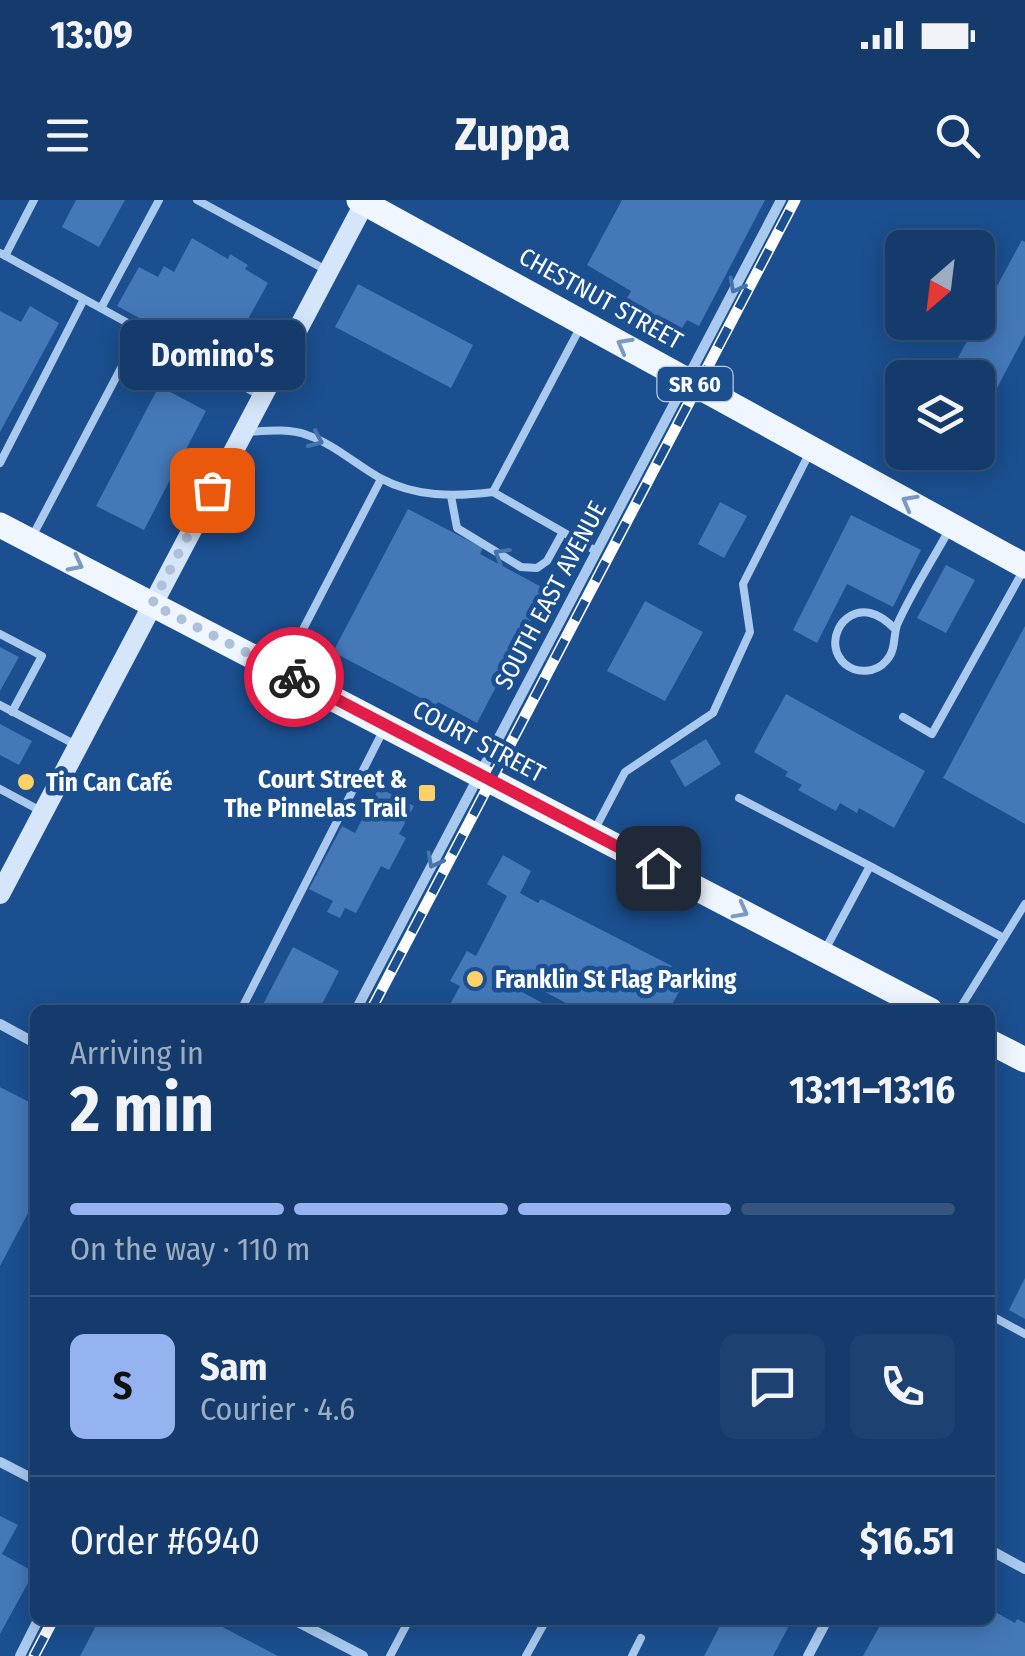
<!DOCTYPE html>
<meta charset="utf-8">
<style>
body{margin:0;font-family:"Fira Sans Condensed",sans-serif;background:#1d4271;color:#f1f3f6;height:100vh;display:flex;flex-direction:column;font-size:38px;white-space:nowrap}
*{box-sizing:border-box;margin:0}
p{font-size:32px;color:#9dadc1}
.icon{flex:none;width:55px;height:55px;fill:none;stroke:currentColor;stroke-width:2;stroke-linecap:round;stroke-linejoin:round}
.map{position:relative;flex:1;overflow:hidden}
.side{position:absolute;left:30px;top:805px;width:965px;height:620px;display:flex;flex-direction:column;background:#143b6b;border-radius:15px;box-shadow:0 5px 25px #0003,0 0 0 2px #33557e}
.side>*{flex:none}
.needle{width:65px;rotate:208deg}
.buttons{position:absolute;left:885px;top:30px;display:grid;gap:20px}
.buttons a{display:grid;place-items:center;width:110px;height:110px;border-radius:15px;background:#143b6b;box-shadow:0 5px 25px #0003,0 0 0 2px #33557e;font-size:50px}
.pin{position:absolute;display:grid;place-items:center;width:85px;height:85px;color:#fff;margin:-42px;border-radius:20px;box-shadow:0 5px 15px #0006}
.courier{position:absolute;display:grid;place-items:center;width:100px;height:100px;margin:-50px;border:8px solid #e11d48;border-radius:50%;background:#fff;color:#222;box-shadow:0 2px 12px #0007}
.bubble{position:absolute;height:70px;border-radius:15px;background:#143b6b;box-shadow:0 5px 25px #0003,0 0 0 2px #33557e;font-size:32px;font-weight:700;line-height:70px;text-align:center}
.head em{font-style:normal;font-weight:700}
.head div{display:flex;flex-direction:column-reverse}
.head{display:flex;align-items:center;justify-content:space-between;height:170px;padding:0 40px}
h1{font-size:65px;font-weight:700;line-height:75px}
.bar{display:grid;grid-template-columns:repeat(4,1fr);gap:15px 10px;align-content:center;height:120px;padding:0 40px}
.bar i{height:12px;border-radius:8px;background:#33557e}
.bar .active{background:#95b2f1}
.bar p{grid-column:span 4}
.line{display:flex;align-items:center;gap:25px;padding:0 40px;border-top:2px solid #33557e}
.line div{flex:1}
.round{display:grid;place-items:center;flex:none;width:105px;height:105px;border-radius:15px;background:#1d4271}
.status{display:flex;justify-content:space-between;align-items:center;height:70px;padding:0 50px;background:#143b6b;direction:ltr}
.status svg{height:28px;fill:currentColor}
header{display:flex;justify-content:space-between;align-items:center;height:130px;padding:0 40px;background:#143b6b;font-size:45px;font-weight:700}
.map>svg:first-child{display:block}
.building{fill:#4478b7}
.lines{fill:none;stroke-linecap:round;stroke-linejoin:round}
.lane{stroke:#a9c9ee;stroke-width:8}
.street{stroke:#a9c9ee;stroke-width:10}
.secondary{stroke:#d6e6fa;stroke-width:20}
.primary{stroke:#f0f6ff;stroke-width:25}
.rail-casing{stroke:#fff;stroke-width:11}
.rail{stroke:#1b4f8f;stroke-width:8;stroke-dasharray:22;stroke-linecap:butt}
.oneway{stroke:#4674ac}
.oneway2{stroke:#7b9ac1}
.done{stroke:#afc1d8;stroke-width:10;stroke-dasharray:0 18}
.route{stroke:#e11d48;stroke-width:12}
.poi-dot{fill:#ffd166;stroke:#1b4f8f;stroke-width:4}
.labels{text-anchor:middle;stroke-width:9;stroke-linejoin:round;paint-order:stroke}
.shield{fill:#1b4f8f;stroke:#bbcadd;stroke-width:2.5}
.shield-label{font-size:22px;font-weight:bold;fill:#fff}
.street-label{font-size:25px;fill:#fff;stroke:#1b4f8f}
.poi-label{font-size:25px;font-weight:bold;fill:#fff;stroke:#1b4f8f;text-anchor:start}
</style>
<div class="status"><b>13:09</b><svg viewBox="0 0 49 12"><path d="M0 12V9h3v3zM5 12V6h3v6zM10 12V3h3v9zM15 12V0h3v12zM26 1h20v11H26zM47 4h2v5h-2z"/></svg></div>
<header><svg class="icon" aria-label="menu" viewBox="0 0 24 24"><path d="M4 6h16M4 12h16M4 18h16"/></svg>Zuppa<svg class="icon" aria-label="search" viewBox="0 0 24 24"><circle cx="10" cy="10" r="6"/><path d="M15 15l6 6"/></svg></header>
<div class="map">
<svg width="1025" height="1456" viewBox="0 0 1025 1456">
<rect width="100%" height="100%" fill="#1b4f8f"/>
<path class="building" d="M76,0H125L99,47L62,27Z
M622,0H765L699,126L687,120L682,128L664,118L659,124L644,116L647,109L627,98L631,91L587,65Z
M192,38L228,59L230,54L248,65L245,69L268,83L237,139L230,135L216,159L117,106L139,67L158,77L164,66L174,72Z
M1022,40L1025,42V135L978,224V178H947Z
M358,84L473,145L451,188L335,127Z
M30,106L59,123L0,232V111L21,122Z
M159,186L206,211L144,330L96,306Z
M933,252H962L955,265Z
M720,302L747,316L724,358L698,344Z
M408,309L483,348L480,354L547,390L477,523L438,502L436,506L333,452Z
M851,315L921,350L893,407L847,384L817,443L793,430Z
M946,365L975,380L946,433L917,418Z
M645,401L703,432L665,501L607,471Z
M1025,426V624L943,578Z
M0,447L19,457L0,491Z
M786,494L925,571L894,628L859,608L857,613L840,603L836,611L798,590L802,585L785,576L788,572L754,552Z
M0,524L32,541L19,565L0,555Z
M706,539L721,564L685,587L670,561Z
M379,588L414,606L399,634L406,638L389,670L381,666L356,713L345,708L340,718L327,712L333,701L309,689L342,626L355,633Z
M503,655L531,671L520,693L538,703L541,699L672,766L670,769L686,779L669,810H579L500,768L495,777L555,810H447L460,786L450,781L467,751L476,756L507,696L487,684Z
M293,747L339,771L319,810H260Z
M0,887L35,905V1000L0,1066Z
M1025,1078V1119L1009,1110Z
M0,1316L18,1325L2,1354L34,1372L0,1434Z
M990,1409L1015,1423L1017,1419L1025,1423V1456H863L883,1420H990Z
M99,1420H209L278,1456H80Z
M723,1420H792L773,1456H704Z"/>
<g class="lines">
<path class="lane" d="M197,0L328,71
M0,53L261,196
M5,56L34,0
M101,108L159,0
M246,232C265,231 289,228 307,235C334,244 355,264 380,278C415,297 454,297 493,292L581,126
M0,263L84,99
M493,292L596,351
M451,296L457,328L521,367L537,368L547,361L563,332
M32,337L141,130
M895,429C888,422 880,415 870,413C841,407 823,445 845,464C857,474 876,473 886,461C896,451 893,437 897,425C911,393 932,361 949,330
M0,434L42,456L12,512
M284,466L381,279
M0,505L76,545
M903,517L932,534L1023,371
M0,589L39,610
M739,598L870,666
M595,629L625,572L713,513L750,432L743,384L810,252
M826,748L870,666L1004,738
M241,810L384,529
M959,810L1025,704
M990,1115L1025,1134
M390,1456L409,1420
M526,1456L546,1420
M632,1456L641,1438"/>
<path class="street" d="M356,810L781,0
M0,824L35,843
M0,1262L35,1280
M990,1350L1025,1369
M294,1420L363,1456
M20,1456L38,1420
M808,1456L827,1420"/>
<path class="secondary" d="M0,694L366,0"/>
<path class="primary" d="M359,0L1025,366
M0,325L930,810
M990,842L1025,860"/>
<defs>
<path id="rail" d="M371,810L795,0
M34,1456L53,1420"/>
</defs>
<use href="#rail" class="rail-casing"/>
<use href="#rail" class="rail"/>
</g>
<defs><path id="oneway-chevron" d="M-2-3.5L2.5 0L-2 3.5" fill="none" stroke-width="1.6" stroke-linecap="round" stroke-linejoin="round" transform="scale(2.5)"/></defs>
<g class="oneway">
<use href="#oneway-chevron" transform="translate(736 86) rotate(118)"/>
<use href="#oneway-chevron" transform="translate(316 240) rotate(24)"/>
<use href="#oneway-chevron" transform="translate(501 355) rotate(-149)"/>
<use href="#oneway-chevron" transform="translate(434 661) rotate(118)"/>
</g>
<g class="oneway2">
<use href="#oneway-chevron" transform="translate(624 145) rotate(-151)"/>
<use href="#oneway-chevron" transform="translate(909 302) rotate(-151)"/>
<use href="#oneway-chevron" transform="translate(76 364) rotate(27)"/>
<use href="#oneway-chevron" transform="translate(741 711) rotate(28)"/>
</g>
<g class="lines">
<path class="done" d="M212,290L152,404L294,477"/>
<path class="route" d="M294,477L658,668"/>
</g>
<g class="poi-dot">
<circle cx="26" cy="582" r="10"/>
<rect x="417" y="583" width="20" height="20" rx="5"/>
<circle cx="475" cy="779" r="10"/>
</g>
<g class="labels">
<rect class="shield" x="657.5" y="167" width="75" height="34" rx="8"/>
<g class="shield-label">
<text x="695" y="192">SR 60</text>
</g>
<g class="street-label">
<text transform="translate(601 98) rotate(29)" y="9">CHESTNUT STREET</text>
<text transform="translate(550 395) rotate(-62)" y="9">SOUTH EAST AVENUE</text>
<text transform="translate(479 541) rotate(28)" y="9">COURT STREET</text>
</g>
<g class="poi-label">
<text x="407" y="588" text-anchor="end">Court Street &amp;<tspan x="407" dy="29">The Pinnelas Trail</tspan></text>
<text x="46" y="591">Tin Can Café</text>
<text x="495" y="788">Franklin St Flag Parking</text>
</g>
</g>
</svg>
<div class="buttons">
<a><svg class="needle" viewBox="-14 -14 28 28"><path d="M0-13l5 13h-10z" fill="#e53935"/><path d="M0 13l5-13h-10z" fill="#9dadc1"/></svg></a>
<a><svg class="icon" aria-label="layers" viewBox="0 0 24 24"><path d="M12 4l9 5-9 5-9-5zM3 14l9 5 9-5"/></svg></a>
</div>
<div class="pin" style="left:212px;top:290px;background:#ea580c"><svg class="icon" aria-label="bag" viewBox="0 0 24 24"><path d="M5 8h14l-1 12H6zM9 8a3 3 0 0 1 6 0"/></svg></div>
<div class="pin" style="left:658px;top:668px;background:#1f2937"><svg class="icon" aria-label="home" viewBox="0 0 24 24"><path d="M3 11l9-7 9 7M6 9v11h12V9"/></svg></div>
<div class="courier" style="left:294px;top:477px"><svg class="icon" aria-label="bike" viewBox="0 0 24 24"><circle cx="6" cy="16" r="4"/><circle cx="18" cy="16" r="4"/><path d="M6 16l4-8h5l3 8M10 8l3 8H6M13 5h3"/></svg></div>
<div class="bubble" style="left:120px;top:120px;width:185px">Domino's</div>
<section class="side">
<div class="head"><div><h1>2 min</h1><p>Arriving in</p></div><em>13:11–13:16</em></div>
<div class="bar"><i class="active"></i><i class="active"></i><i class="active"></i><i></i><p>On the way · 110 m</p></div>
<div class="line" style="height:180px"><b class="round" style="background:#95b2f1;color:#111">S</b><div><b>Sam</b><p>Courier · 4.6</p></div><a class="round"><svg class="icon" aria-label="chat" viewBox="0 0 24 24"><path d="M4 5h16v11H9l-5 4z"/></svg></a><a class="round"><svg class="icon" aria-label="phone" viewBox="0 0 24 24"><path d="M5 4h4l2 5-3 2q2 4 5 5l2-3 5 2v4C11 20 4 13 5 4z"/></svg></a></div>
<div class="line" style="height:130px"><div>Order #6940</div><b>$16.51</b></div>
</section>
</div>
